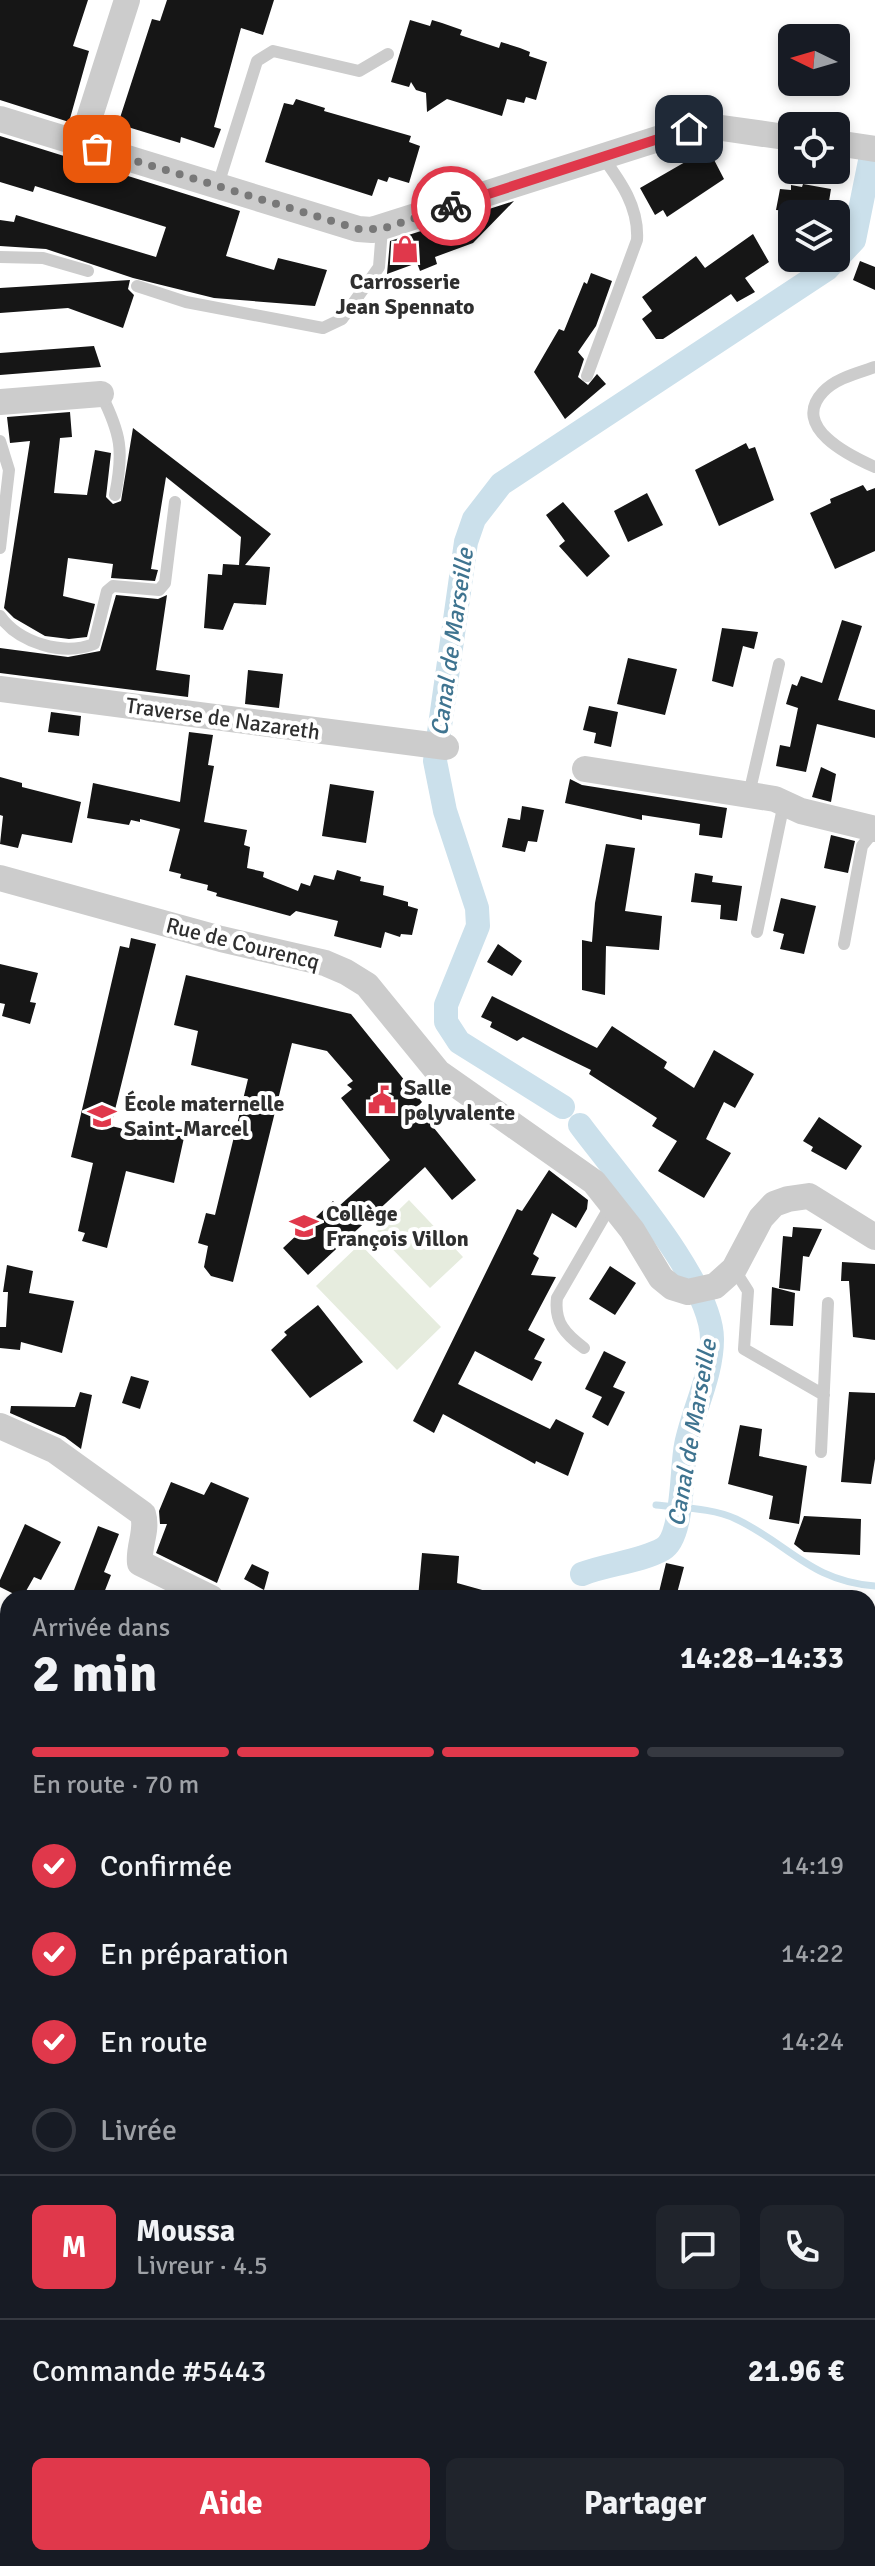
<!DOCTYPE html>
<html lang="fr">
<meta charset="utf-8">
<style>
body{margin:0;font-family:Signika,sans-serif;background:#20242c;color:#f1f3f6;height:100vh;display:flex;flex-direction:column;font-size:30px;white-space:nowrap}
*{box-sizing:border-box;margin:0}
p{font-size:26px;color:#9ea1a6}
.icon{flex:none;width:44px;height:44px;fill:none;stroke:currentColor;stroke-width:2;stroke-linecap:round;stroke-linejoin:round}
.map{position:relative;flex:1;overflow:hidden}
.side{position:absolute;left:0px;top:1590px;width:876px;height:976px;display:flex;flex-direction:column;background:#171b24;border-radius:24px 24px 0 0;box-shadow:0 4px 12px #0003}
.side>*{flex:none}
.needle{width:52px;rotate:275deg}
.controls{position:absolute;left:778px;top:24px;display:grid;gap:16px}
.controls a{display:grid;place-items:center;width:72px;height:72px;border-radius:12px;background:#171b24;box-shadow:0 4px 12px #0003;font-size:40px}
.pin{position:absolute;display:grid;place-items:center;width:68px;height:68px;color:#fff;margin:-34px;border-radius:16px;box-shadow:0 4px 12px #0006}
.courier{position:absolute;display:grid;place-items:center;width:80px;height:80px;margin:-40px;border:6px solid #e0384b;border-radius:50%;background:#fff;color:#222;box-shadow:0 2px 10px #0007}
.head em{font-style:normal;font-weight:800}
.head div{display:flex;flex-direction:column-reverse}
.head{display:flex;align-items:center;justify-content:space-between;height:136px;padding:0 32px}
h1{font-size:52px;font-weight:800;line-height:60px}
.bar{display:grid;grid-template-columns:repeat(4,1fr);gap:12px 8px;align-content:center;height:96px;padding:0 32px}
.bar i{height:10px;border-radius:6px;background:#363941}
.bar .on{background:#e0384b}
.bar p{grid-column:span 4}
.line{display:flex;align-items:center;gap:20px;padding:0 32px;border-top:2px solid #363941}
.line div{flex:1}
.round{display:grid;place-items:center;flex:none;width:84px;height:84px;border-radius:12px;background:#20242c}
ol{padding:0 32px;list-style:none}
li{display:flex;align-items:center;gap:24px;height:88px}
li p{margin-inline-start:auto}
li .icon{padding:8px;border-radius:50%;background:#e0384b;color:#fff;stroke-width:4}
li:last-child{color:#9ea1a6}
li i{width:44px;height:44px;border:4px solid #363941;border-radius:50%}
.button{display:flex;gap:16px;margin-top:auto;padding:16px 32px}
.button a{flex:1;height:92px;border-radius:12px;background:#e0384b;color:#fff;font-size:32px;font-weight:800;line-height:92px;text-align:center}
.button a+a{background:#20242c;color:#f1f3f6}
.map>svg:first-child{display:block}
.green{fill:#e6ecde}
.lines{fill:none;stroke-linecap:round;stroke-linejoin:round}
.stream{stroke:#cbe0eb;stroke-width:7}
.canal{stroke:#cbe0eb;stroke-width:24}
.building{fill:#161616}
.lane{stroke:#ccc;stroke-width:12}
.street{stroke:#ccc;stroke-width:26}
.done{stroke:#787878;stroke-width:8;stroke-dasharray:0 14.4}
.route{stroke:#e0384b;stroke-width:10}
.labels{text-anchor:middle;stroke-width:8;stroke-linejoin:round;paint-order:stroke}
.poi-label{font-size:22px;font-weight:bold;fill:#2f2f2f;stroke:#fff;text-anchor:start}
.street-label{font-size:22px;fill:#2f2f2f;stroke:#fff}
.water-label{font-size:24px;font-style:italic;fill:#3f7490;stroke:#fff}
</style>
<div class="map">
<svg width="875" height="2566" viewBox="0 0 875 2566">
<rect width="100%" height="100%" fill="#fff"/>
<path class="green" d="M409,1200L463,1257L430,1288L376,1232Z
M360,1244L441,1327L397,1370L316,1286Z
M868,1717L875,1718V1779L868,1778Z"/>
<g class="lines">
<path class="stream" d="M656,1505C682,1508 713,1508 736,1519C789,1544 810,1581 875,1586"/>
<path class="canal" d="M563,1107L459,1042L446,1022V1005L478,926L477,908L445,811L435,761L466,542L474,519L501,484L827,269L854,240L871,156
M580,1125C616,1174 712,1281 712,1339C712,1376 693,1410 686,1445C681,1469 684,1537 663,1549C640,1562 607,1564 582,1574
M0,2224L8,2214"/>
</g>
<path class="building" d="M0,0H88L73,46L89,51L69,122L0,100Z
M167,0H274L263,35L241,28L214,127L221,129L214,148L181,137L180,143L118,124L152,19L160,21Z
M410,20L430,26L432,20L442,23L462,30L460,35L499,48L501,42L520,48L530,52L529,56L547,62L536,100L526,97L524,103L507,99L502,116L447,99L427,112L426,93L416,90L411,82L409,87L391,82Z
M296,99L325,108L324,111L411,136L409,142L420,146L409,183L389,177L387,182L378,179L372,196L265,162L284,103L293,105Z
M0,136L240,211L226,256L274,270L278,258L327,270L315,306L214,298L133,278L46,249L0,246V220L14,222L16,215L156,257L166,227L35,186L33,192L0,182Z
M710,152L724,179L667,217L663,210L655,215L640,188L699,154Z
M803,184L831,189L827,214L776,210L780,189L791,190V185L802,187Z
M514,201L473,243L435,257L437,264L420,271L417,263L387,274L390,241Z
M753,234L769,262L745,278L755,292L737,302L731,294L663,339H656L642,319L652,311L642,297L696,256L705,268Z
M860,261L875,267V290L853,280Z
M591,273L612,281L596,326L578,352L584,359L578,377L588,385L597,374L606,384L565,419L534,372L559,329L564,331L584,282L587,284Z
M130,280L128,289L134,295L123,328L68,308L0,313V288Z
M94,346L101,367L0,375V353Z
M70,412L72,437L60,438L54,493L87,495L95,450L111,453L106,497L113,504L121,501L133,428L271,534L245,565L270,567L266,605L234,603L223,630L204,628L208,574L222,575L223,564L239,565L241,537L166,477L151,569L158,570L155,581L111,578L113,564L68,558L63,596L95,604L87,637L69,639L45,636L14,618L4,608L30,441L10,443L7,417Z
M746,443L749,449L755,447L774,500L719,526L695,470Z
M863,485L867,491L875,488V551L835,569L810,513L831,503L830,499Z
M647,493L663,525L628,542L614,511Z
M563,502L610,556L587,577L559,546L565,541L546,515Z
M116,595L158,599L167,595L156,670L190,675L188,697L0,673V648L68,657L100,651Z
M842,620L862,626L838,700L875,710V738L817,724L806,772L776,766L780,745L790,747L798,708L786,704L792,684L797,686L801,676L822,683Z
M722,628L758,632L754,649L743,646L733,687L712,681Z
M628,658L677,669L665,715L617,704Z
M248,670L283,674L279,708L245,704Z
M589,706L618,712L611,747L594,743L596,733L583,730Z
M51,712L81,716L79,736L48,732Z
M189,732L213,735L208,765L214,766L204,822L247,830L244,845L250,847L247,868L264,872L263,877L298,891L301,883L310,886L314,875L334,880L337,870L361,877L360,881L384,886L383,895L408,902V906L418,909L412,935L401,934L400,937L385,932L381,948L334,936L338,921L296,911L290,916L216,896L217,893L207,890L208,885L180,878L181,874L169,871L180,829L140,819V822L131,820L129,825L87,818L93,783L180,802Z
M821,767L836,774L831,802L812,797Z
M0,777L22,783V787L81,802L72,843L22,834L18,848L0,844L3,816L0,815Z
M570,779L582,785L727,808L722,838L699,835L700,824L642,815V820L565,803Z
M330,784L374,791L366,843L322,836Z
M522,806L544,810L537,842L528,841L525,852L502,847L508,818L520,820Z
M831,835L855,841L848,873L824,868Z
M606,844L635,848L625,911L662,916L659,950L606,946L605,995L582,990V940L592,942L595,903Z
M695,873L713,876L712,882L742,886L737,921L720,919L721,905L691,902Z
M781,898L816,906L804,954L780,949L784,934L773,931Z
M131,938L156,944L111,1126L150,1135L153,1126L185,1133L174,1183L126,1171L107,1248L82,1241L85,1233L78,1231L93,1163L71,1157L120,946L129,948Z
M498,944L522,961L512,976L487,962Z
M0,964L38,973L30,1002L36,1003L30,1024L2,1016L5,1004L0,1003Z
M186,975L351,1014L422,1102L417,1107L476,1180L452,1200L425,1167L308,1275L283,1248L333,1201L338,1207L390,1160L341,1098L352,1089L347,1085L353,1081L327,1051L292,1043L233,1282L211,1276L204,1267L208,1246L198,1243L206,1213L215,1215L248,1079L191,1065L198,1031L174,1025Z
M492,996L597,1048L612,1026L667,1062L664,1068L694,1088L714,1050L754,1074L735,1108L724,1102L706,1139L731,1153L704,1198L658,1171L677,1141L652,1126L657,1118L589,1074L591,1070L523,1037L517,1041L490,1027L492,1022L481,1017Z
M819,1117L862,1146L846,1170L811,1151L813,1147L803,1141Z
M549,1170L588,1200L587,1209L576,1228L552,1213L533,1254L539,1258L531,1275L556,1277L528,1330L545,1339L534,1359L542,1362L532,1381L475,1351L458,1384L550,1429L556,1419L584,1433L568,1476L536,1461L535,1464L443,1414L434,1433L413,1421L517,1209L522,1211Z
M793,1227L822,1229L809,1257L803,1256L800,1291L779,1288L783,1236L792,1237Z
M842,1262L875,1264V1340L853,1337L849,1281H841Z
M7,1265L33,1271L29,1293L74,1301L62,1353L21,1342L20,1350L0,1348V1327H6L8,1292H3Z
M610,1266L636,1283L615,1315L589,1299Z
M772,1287L795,1293L793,1326L770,1325Z
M318,1305L363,1362L310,1398L271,1350L287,1335L284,1332Z
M604,1351L626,1362L613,1387L625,1392L608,1426L592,1417L602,1397L585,1389Z
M131,1376L149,1381L140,1409L122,1403Z
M80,1392L92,1395L81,1449L65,1437L10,1413L11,1406L75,1407Z
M849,1392L875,1393V1459L871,1484L841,1482Z
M740,1425L762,1429L759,1456L807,1466L799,1524L769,1519L773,1496L728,1484Z
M171,1482L204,1495L211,1482L249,1498L217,1583L156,1553L167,1524H160L159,1511Z
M804,1516L861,1519L860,1555L804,1552L794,1544Z
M25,1524L61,1542L41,1580L34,1577L22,1598L0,1587V1580Z
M98,1526L119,1534L104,1572L111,1575L102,1598H71Z
M422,1553L459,1556L457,1583L493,1593L492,1598H418Z
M666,1563L684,1567L676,1597L659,1592Z
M252,1564L269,1572L264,1590L244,1579Z"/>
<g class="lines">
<path class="lane" d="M218,185L257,61L273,51L359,71L388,54
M0,257L43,258L88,271
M137,286L186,302L323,328L342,319L379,267L382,229
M875,367C858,373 836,378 823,392C790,427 850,456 875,467
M587,376L637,240C639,207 621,182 602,156
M101,394C121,434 124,451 115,495
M0,441L9,470L0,548
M0,616C19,643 63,656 94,644L107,591L113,586L159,590L165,583L175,502
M749,794L779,664
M757,932L784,803
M844,944L862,846L875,830
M734,1269L748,1291L744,1349L824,1395
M584,1348C565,1334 554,1322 557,1298L612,1203
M821,1452L828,1303
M868,1838L875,1839
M0,2007L8,2003
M128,2558V2566"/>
<path class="street" d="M0,119L358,229L372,230L689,129L715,127L792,138
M836,143L875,149
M81,144L127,0
M0,402L101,394
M0,689L446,747
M585,769L775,799L801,811L875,829
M0,878L221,939L325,963L346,972L367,985L438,1072L594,1182L632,1230L661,1278L672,1287L688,1292L715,1286L734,1269L761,1218L774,1204L788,1199L809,1196L875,1237
M0,1426L54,1450L143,1514C148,1531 138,1546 140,1563L211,1598
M0,1626L8,1628
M868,2059L875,2060
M0,2249L8,2238
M339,2558L342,2566"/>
</g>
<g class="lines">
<path class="done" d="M97,149L358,229H382L451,206"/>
<path class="route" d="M451,206L689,129"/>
</g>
<defs>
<symbol id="shop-bare" viewBox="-9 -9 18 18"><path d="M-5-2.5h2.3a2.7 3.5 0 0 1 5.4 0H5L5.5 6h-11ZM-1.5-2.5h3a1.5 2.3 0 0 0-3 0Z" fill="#e0384b" stroke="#fff" stroke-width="2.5" paint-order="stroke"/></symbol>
<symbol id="civic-bare" viewBox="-9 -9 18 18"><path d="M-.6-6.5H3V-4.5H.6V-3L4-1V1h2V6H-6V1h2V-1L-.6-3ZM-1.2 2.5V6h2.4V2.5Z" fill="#e0384b" stroke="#fff" stroke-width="2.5" paint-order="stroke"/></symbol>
<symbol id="school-bare" viewBox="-9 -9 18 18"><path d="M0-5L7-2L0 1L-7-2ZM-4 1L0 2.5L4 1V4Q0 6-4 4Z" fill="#e0384b" stroke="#fff" stroke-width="2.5" paint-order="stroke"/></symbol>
</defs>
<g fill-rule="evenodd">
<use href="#shop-bare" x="385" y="229" width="40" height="40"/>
<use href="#civic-bare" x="362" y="1080" width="40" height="40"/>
<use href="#school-bare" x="82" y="1096" width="40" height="40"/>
<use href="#school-bare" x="284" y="1206" width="40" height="40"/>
</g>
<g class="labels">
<g class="poi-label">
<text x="405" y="289" text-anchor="middle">Carrosserie<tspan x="405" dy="25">Jean Spennato</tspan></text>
<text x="404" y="1095">Salle<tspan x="404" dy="25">polyvalente</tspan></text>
<text x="124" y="1111">École maternelle<tspan x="124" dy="25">Saint-Marcel</tspan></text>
<text x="326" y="1221">Collège<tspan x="326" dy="25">François Villon</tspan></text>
</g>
<g class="street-label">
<text transform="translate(223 718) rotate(8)" y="8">Traverse de Nazareth</text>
<text transform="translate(243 943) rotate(14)" y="8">Rue de Courencq</text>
</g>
<g class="water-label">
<text transform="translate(452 642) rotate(-82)" y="8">Canal de Marseille</text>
<text transform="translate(692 1433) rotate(-80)" y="8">Canal de Marseille</text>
</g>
</g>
</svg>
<div class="controls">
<a><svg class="needle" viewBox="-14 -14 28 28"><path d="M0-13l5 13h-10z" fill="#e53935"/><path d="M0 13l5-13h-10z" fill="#9ea1a6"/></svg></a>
<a><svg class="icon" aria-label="locate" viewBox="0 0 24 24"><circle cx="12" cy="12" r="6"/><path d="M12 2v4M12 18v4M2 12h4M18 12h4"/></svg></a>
<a><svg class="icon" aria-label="layers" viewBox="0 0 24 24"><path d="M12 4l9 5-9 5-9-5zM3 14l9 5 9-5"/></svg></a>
</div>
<div class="pin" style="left:97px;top:149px;background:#ea580c"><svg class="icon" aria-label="bag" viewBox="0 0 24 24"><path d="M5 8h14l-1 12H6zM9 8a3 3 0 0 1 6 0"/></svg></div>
<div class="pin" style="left:689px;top:129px;background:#1f2937"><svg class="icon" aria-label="home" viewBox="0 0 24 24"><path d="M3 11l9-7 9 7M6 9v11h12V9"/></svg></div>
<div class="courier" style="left:451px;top:206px"><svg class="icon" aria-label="bike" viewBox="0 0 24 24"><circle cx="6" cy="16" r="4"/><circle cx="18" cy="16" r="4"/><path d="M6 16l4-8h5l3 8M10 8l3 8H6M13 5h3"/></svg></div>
<section class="side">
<div class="head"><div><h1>2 min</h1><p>Arrivée dans</p></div><em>14:28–14:33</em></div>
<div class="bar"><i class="on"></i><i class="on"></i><i class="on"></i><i></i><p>En route · 70 m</p></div>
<ol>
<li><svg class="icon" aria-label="check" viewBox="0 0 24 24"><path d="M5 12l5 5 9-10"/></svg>Confirmée<p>14:19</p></li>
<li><svg class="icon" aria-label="check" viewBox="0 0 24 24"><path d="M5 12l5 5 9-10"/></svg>En préparation<p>14:22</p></li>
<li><svg class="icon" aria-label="check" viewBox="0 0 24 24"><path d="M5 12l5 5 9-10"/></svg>En route<p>14:24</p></li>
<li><i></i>Livrée</li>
</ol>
<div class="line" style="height:144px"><b class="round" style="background:#e0384b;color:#fff">M</b><div><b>Moussa</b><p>Livreur · 4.5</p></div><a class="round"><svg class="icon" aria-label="chat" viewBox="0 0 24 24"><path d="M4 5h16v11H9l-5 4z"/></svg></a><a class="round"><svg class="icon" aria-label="phone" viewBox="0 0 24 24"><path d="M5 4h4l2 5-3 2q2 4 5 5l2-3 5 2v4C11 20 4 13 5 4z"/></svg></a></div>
<div class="line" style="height:104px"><div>Commande #5443</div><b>21.96 €</b></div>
<div class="button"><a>Aide</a><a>Partager</a></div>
</section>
</div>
